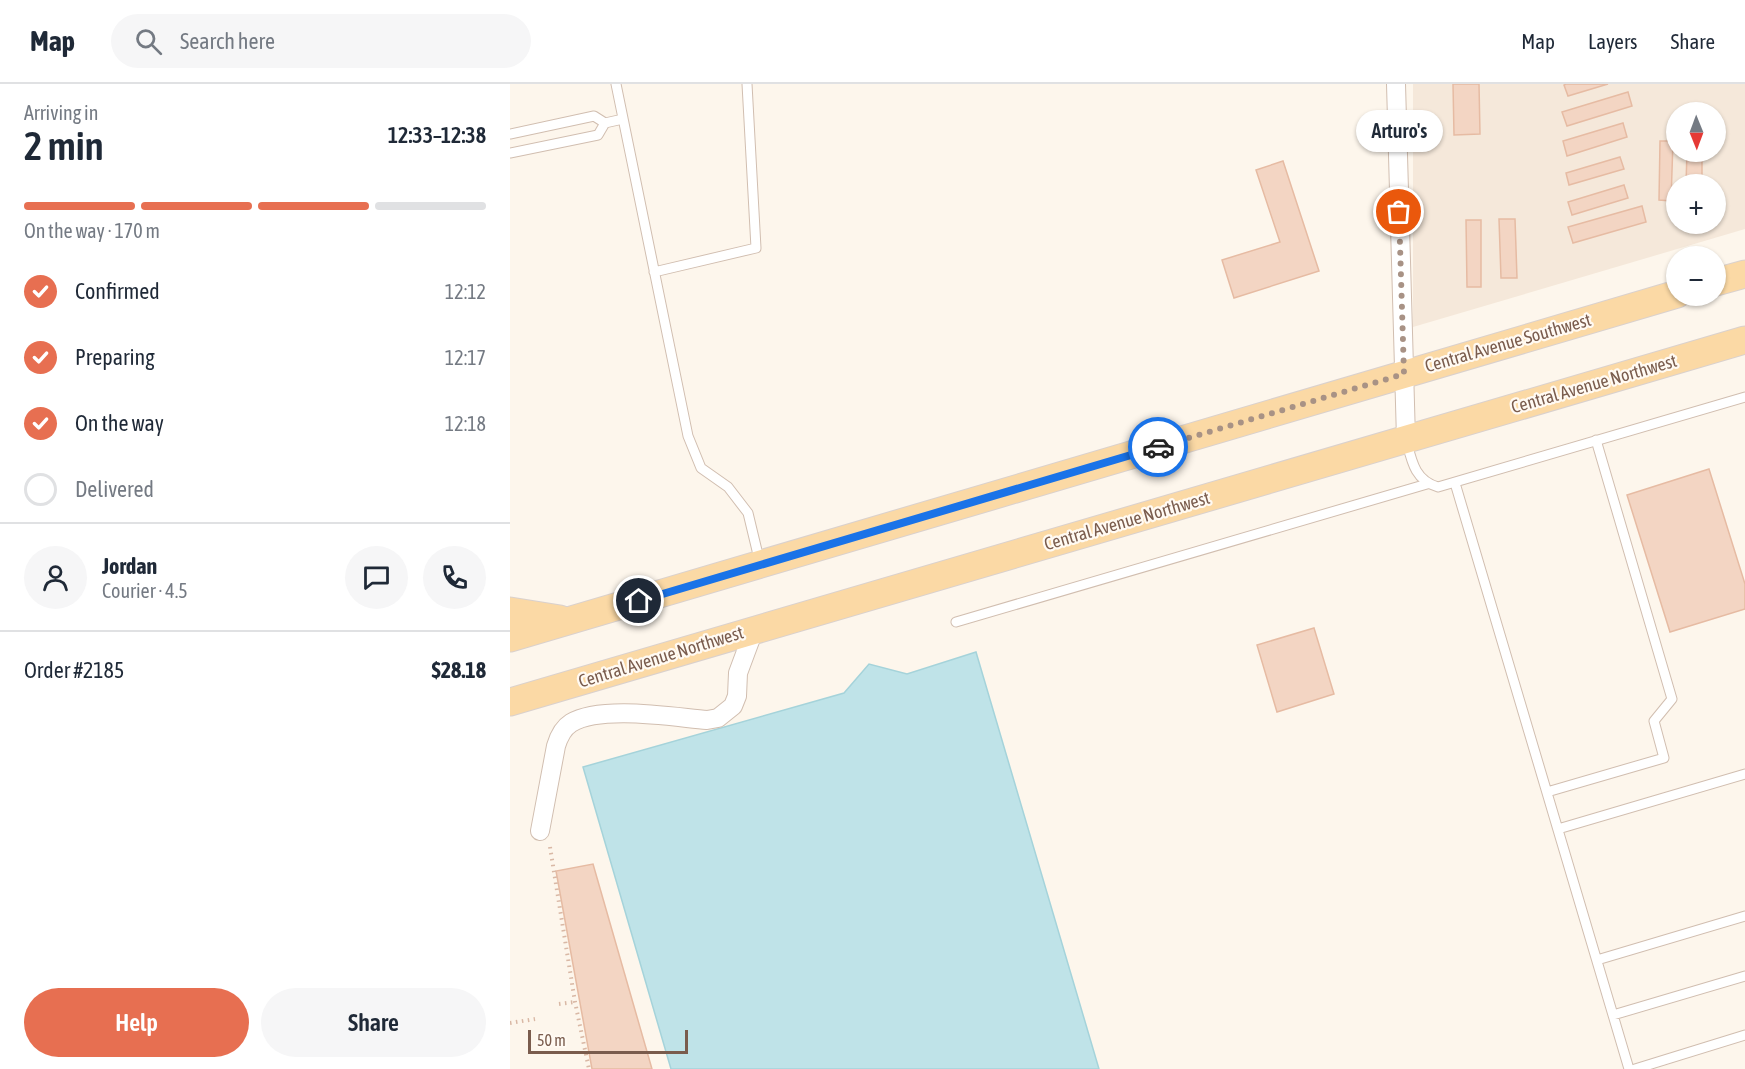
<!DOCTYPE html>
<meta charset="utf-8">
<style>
body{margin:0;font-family:"Asap Condensed",sans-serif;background:#f6f6f7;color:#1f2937;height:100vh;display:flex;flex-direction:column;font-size:22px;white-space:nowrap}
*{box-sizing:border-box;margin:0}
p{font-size:20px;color:#747a83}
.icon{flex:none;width:33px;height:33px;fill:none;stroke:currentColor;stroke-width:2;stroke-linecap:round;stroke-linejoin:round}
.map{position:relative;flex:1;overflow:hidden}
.side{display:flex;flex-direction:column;background:#fff;width:510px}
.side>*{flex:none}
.needle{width:39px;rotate:179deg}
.buttons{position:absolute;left:1156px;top:18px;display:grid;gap:12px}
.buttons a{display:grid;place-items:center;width:60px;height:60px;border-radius:50%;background:#fff;box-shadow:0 2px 4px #0004;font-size:30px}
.scale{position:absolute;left:18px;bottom:15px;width:160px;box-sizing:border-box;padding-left:6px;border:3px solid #7a5c4d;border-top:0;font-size:16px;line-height:21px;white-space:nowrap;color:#7a5c4d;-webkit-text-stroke:4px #fffaf3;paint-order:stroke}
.pin{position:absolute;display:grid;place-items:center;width:51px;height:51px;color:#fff;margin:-26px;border:3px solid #fff;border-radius:50%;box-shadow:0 2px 6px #0007}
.courier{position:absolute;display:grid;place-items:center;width:60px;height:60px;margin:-30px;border:4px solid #1a73e8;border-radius:50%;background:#fff;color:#222;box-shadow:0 2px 8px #0007}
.bubble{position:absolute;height:42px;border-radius:21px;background:#fff;box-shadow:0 2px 4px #0004;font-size:20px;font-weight:600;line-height:42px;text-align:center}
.headline em{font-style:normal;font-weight:600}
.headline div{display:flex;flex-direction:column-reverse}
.headline{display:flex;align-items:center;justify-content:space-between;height:102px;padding:0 24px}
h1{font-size:39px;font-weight:600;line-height:45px}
.bar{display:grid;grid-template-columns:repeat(4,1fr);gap:9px 6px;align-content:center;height:72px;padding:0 24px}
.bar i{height:8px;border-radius:4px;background:#e0e1e3}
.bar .selected{background:#e76f51}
.bar p{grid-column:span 4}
.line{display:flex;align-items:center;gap:15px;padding:0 24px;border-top:2px solid #e0e1e3}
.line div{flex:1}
.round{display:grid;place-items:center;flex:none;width:63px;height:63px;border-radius:32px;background:#f6f6f7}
ol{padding:0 24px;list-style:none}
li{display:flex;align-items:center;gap:18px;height:66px}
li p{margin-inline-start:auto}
li .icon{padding:6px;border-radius:50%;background:#e76f51;color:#fff;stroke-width:4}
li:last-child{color:#747a83}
li i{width:33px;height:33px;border:3px solid #e0e1e3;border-radius:50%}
.action{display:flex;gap:12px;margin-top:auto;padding:12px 24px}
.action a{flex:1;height:69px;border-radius:36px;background:#e76f51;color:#fff;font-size:24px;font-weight:600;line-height:69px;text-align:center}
.action a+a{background:#f6f6f7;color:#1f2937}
header{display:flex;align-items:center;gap:36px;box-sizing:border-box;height:84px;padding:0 30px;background:#fff;border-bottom:2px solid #e0e1e3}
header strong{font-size:28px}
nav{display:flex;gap:33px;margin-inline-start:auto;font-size:21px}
.search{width:420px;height:54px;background:#f6f6f7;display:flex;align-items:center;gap:15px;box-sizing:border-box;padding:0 21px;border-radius:33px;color:#747a83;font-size:22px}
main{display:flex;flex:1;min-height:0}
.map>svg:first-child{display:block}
.residential{fill:#f5e8da;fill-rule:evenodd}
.water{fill:#bfe3e8;stroke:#a5d3da;stroke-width:1.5}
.building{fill:#f3d5c3;stroke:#e6bba3;stroke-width:1.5}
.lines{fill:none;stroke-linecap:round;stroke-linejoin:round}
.lane-casing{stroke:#d1beb0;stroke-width:11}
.street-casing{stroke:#d1beb0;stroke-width:20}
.primary-casing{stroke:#dad1cd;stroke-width:29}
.path{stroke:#d9b8a5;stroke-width:4;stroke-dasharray:1.5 4.5;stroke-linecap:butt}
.lane{stroke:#fff;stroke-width:9}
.street{stroke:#fff;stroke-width:18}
.primary{stroke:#fbd9a5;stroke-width:27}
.done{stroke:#a89285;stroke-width:6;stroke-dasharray:0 10.8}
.route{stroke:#1a73e8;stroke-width:8}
.labels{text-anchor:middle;stroke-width:4.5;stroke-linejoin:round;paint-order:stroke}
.street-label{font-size:18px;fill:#7a5c4d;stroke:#fffaf3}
</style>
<header>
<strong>Map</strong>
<div class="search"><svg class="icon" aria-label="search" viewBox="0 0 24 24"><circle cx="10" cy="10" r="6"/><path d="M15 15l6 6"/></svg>Search here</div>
<nav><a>Map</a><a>Layers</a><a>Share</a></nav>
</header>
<main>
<section class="side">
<div class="headline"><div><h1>2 min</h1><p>Arriving in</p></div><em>12:33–12:38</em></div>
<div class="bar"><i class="selected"></i><i class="selected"></i><i class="selected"></i><i></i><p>On the way · 170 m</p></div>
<ol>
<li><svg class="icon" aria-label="check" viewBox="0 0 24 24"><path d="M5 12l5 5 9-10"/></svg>Confirmed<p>12:12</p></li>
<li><svg class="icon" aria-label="check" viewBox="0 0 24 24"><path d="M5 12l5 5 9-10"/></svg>Preparing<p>12:17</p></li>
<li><svg class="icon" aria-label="check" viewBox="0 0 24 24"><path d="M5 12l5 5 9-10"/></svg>On the way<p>12:18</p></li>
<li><i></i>Delivered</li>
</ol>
<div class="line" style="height:108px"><a class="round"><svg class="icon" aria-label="person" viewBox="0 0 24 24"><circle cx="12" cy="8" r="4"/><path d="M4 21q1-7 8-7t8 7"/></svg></a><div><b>Jordan</b><p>Courier · 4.5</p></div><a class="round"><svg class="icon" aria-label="chat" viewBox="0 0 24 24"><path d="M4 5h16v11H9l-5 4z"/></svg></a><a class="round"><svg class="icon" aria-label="phone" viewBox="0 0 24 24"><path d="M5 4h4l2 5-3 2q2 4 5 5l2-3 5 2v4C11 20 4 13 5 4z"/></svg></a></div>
<div class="line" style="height:78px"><div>Order #2185</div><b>$28.18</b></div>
<div class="action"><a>Help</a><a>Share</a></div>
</section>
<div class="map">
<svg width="1235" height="985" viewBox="0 0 1235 985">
<rect width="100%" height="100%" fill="#fdf6ec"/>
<path class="residential" d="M903,0H1235V145L903,243ZM1167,28H1206V68H1167ZM1167,100H1206V140H1167Z"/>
<path class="water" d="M466,568L589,985H161L73,683L334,609L359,580L397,590Z"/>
<path class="building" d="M943,0H969L970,50L944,51Z
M1056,0H1098L1058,12L1054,1Z
M1118,8L1122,22L1057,42L1052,28Z
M1113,39L1117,53L1057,72L1053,57Z
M1150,57H1163L1161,117L1149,116Z
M1177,68H1192V100H1176Z
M1110,73L1114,85L1059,101L1056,89Z
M773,77L809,187L724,214L712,176L770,158L746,86Z
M1114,101L1118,114L1062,131L1058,118Z
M1132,122L1136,138L1063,159L1058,143Z
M989,135H1005L1007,194H991Z
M956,136H971V203H957Z
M1199,385L1235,500V525L1160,548L1117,411Z
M804,544L824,610L767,628L747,561Z
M83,780L142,985H82L46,787Z"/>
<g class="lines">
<defs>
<path id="lane" d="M106,0L178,352L191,384L218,403L238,429L250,479
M0,50L84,32L95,39L113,35
M0,69L88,51L95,39
M144,188L246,164L237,0
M897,359C902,379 906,397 928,403L1235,313
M945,399L1119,985
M446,538L917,400
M1037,708L1154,674L1144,637L1162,615L1086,356
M1048,745L1235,690
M1087,876L1235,832
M1103,931L1235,892
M1125,985L1235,951"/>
<path id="street" d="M886,0L896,355
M30,747L46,662C49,652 53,644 61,639C91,621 162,633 197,636L208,634L223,622L227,612L228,589L244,546"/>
<path id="primary" d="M1206,198L1235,190
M0,527L50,535
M0,554L1167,210
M0,618L1235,256"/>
</defs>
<use href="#lane" class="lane-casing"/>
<use href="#street" class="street-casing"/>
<use href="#primary" class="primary-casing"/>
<path class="path" d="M40,763L65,918L79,985
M49,920L65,918
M0,939L25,935"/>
<use href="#lane" class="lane"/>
<use href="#street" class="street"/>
<use href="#primary" class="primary"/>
</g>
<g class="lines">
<path class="done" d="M648,363L894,290L889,128"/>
<path class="route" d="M129,517L648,363"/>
</g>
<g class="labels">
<g class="street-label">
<text transform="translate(998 259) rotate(-16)" y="6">Central Avenue Southwest</text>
<text transform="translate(1084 300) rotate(-16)" y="6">Central Avenue Northwest</text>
<text transform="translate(617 437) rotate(-16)" y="6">Central Avenue Northwest</text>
<text transform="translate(151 573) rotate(-17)" y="6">Central Avenue Northwest</text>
</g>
</g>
</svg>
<div class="buttons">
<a><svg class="needle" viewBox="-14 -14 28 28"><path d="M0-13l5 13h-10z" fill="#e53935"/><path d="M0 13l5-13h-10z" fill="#747a83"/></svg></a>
<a>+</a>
<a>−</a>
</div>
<div class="scale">50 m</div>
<div class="pin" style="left:889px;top:128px;background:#ea580c"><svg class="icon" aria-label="bag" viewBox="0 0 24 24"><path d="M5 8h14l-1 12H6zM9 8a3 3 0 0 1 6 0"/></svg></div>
<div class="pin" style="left:129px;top:517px;background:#1f2937"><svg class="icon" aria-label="home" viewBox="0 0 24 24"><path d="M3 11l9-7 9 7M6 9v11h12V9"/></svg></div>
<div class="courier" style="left:648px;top:363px"><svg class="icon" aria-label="car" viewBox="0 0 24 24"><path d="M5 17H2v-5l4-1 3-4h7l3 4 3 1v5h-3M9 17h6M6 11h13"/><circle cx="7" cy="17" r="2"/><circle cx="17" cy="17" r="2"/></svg></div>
<div class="bubble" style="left:846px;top:26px;width:87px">Arturo's</div>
</div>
</main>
